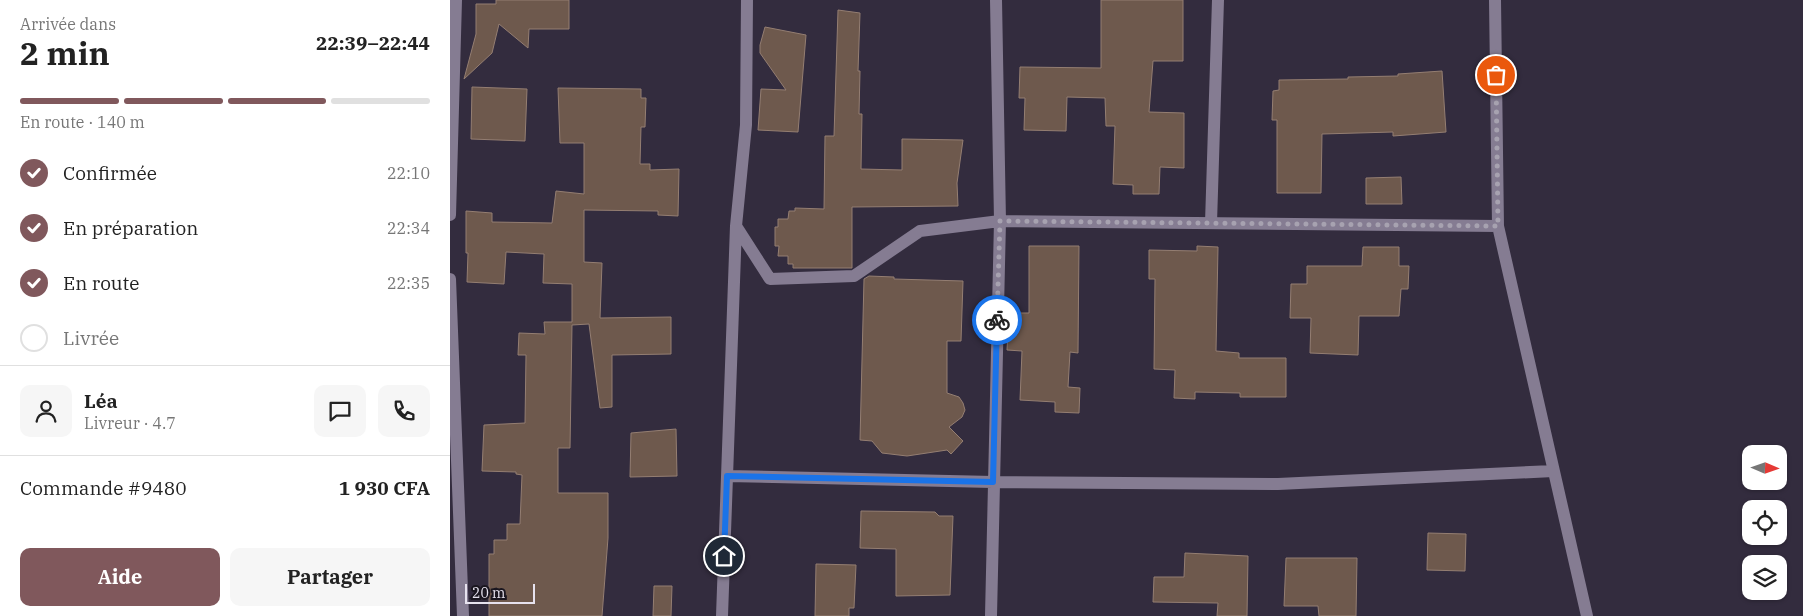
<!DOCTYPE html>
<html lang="fr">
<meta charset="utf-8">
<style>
body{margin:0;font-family:"IBM Plex Serif",serif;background:#f6f6f6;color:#222;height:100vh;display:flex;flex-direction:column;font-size:19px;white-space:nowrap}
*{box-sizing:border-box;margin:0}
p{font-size:16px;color:#767676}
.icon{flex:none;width:28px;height:28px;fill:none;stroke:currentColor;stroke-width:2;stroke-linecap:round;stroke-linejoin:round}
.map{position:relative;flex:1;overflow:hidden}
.drawer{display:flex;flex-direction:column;background:#fff;width:450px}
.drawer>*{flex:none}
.needle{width:32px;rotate:92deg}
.fabs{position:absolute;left:1292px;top:445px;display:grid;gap:10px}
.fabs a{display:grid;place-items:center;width:45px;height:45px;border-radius:10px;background:#fff;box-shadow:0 1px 4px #0004;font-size:25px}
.scale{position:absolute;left:15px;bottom:12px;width:70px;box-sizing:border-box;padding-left:5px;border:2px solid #e6e2ee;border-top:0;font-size:14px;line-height:18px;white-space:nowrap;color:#e6e2ee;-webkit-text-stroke:4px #1a161f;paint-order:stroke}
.pin{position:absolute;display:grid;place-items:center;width:42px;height:42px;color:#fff;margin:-21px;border:2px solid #fff;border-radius:50%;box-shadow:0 1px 5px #0007}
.courier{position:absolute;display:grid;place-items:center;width:50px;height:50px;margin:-25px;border:4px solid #1a73e8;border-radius:50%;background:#fff;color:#222;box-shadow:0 1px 6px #0007}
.headline em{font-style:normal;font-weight:700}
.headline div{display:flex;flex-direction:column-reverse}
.headline{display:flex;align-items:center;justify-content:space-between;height:85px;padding:0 20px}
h1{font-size:32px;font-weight:700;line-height:38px}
.bar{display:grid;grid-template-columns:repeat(4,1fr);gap:8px 5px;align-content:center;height:60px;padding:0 20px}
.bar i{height:6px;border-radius:4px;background:#e0e0e0}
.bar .active{background:#80585c}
.bar p{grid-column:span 4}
.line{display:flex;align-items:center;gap:12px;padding:0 20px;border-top:1px solid #e0e0e0}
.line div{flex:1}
.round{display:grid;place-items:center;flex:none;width:52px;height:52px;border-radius:10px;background:#f6f6f6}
ol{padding:0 20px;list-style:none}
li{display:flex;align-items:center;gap:15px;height:55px}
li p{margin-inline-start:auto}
li .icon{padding:5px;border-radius:50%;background:#80585c;color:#fff;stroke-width:4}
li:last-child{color:#767676}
li i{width:28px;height:28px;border:2px solid #e0e0e0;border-radius:50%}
.action{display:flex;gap:10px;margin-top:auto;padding:10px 20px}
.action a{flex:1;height:58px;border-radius:10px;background:#80585c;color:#fff;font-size:20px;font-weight:700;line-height:58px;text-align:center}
.action a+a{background:#f6f6f6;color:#222}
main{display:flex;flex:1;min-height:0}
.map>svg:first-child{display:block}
.building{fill:#6e594d;stroke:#947e72}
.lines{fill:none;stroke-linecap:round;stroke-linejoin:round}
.street{stroke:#857c92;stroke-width:12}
.done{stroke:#a7a2b0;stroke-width:5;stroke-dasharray:0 9}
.route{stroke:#1a73e8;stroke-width:6}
</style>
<main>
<section class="drawer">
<div class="headline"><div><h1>2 min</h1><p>Arrivée dans</p></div><em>22:39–22:44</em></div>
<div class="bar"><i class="active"></i><i class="active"></i><i class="active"></i><i></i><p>En route · 140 m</p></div>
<ol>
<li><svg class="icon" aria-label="check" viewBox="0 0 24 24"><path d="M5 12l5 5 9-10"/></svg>Confirmée<p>22:10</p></li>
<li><svg class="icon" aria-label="check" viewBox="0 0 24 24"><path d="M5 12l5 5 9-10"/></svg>En préparation<p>22:34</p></li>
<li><svg class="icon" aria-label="check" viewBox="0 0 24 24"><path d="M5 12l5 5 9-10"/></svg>En route<p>22:35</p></li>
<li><i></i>Livrée</li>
</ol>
<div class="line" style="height:90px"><a class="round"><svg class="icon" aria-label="person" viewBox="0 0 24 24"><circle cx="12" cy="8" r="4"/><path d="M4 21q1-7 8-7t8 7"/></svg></a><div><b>Léa</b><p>Livreur · 4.7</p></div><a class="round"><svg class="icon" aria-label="chat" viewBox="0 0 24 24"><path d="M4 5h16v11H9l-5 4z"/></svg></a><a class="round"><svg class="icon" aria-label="phone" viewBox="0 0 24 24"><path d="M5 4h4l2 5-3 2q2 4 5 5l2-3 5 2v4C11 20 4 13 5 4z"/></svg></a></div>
<div class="line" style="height:65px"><div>Commande #9480</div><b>1 930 CFA</b></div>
<div class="action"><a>Aide</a><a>Partager</a></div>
</section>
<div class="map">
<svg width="1353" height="616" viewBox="0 0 1353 616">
<rect width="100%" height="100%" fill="#332c3e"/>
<path class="building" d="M46,0H119V29H79L78,48L49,24L42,53L14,79L26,34V4H46Z
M651,0H733V61H703L699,112L734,113V168L710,167L709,194H683V185L663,184L665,126H656L655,98L617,97L616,131L574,130L575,98H569L570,67L651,68Z
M388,10L410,13L408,71H410L409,114H412L411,169L452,170V139L513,140L507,183L508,206L402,207V268H343V264H338V256H328L329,246H325V227H328V219H338L339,211H345V208L374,209L375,136H384Z
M315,27L356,35L348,132L308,130L311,89L336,90L310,53V45Z
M992,71L996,132L943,136V132L872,134L871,193H827V120H822L823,91L829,90V80L898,79V77L948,76V74Z
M22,87L77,89L75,141L21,139Z
M108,88L191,89V98H196L195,127H191L190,164H200V170L229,169L228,216L208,215V211L134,210V262L152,263L150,318L221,317V354L162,355V407L150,408L139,324L122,325L120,448H108V493H158V538L152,616H39V554H44V540H57V524H70L72,475L66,474V472L32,471L34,425L75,423L76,355H68L69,333L95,334L94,322H122V284L93,283L94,254L56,252L54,284L17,282L18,253H16V211L42,213V222L102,223L106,191L134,194V143H110Z
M951,177L952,204H916V178Z
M579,246H629L628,353L620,352L618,387L630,388L629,413L605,412V402L570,400L572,351L557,350L559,313H579Z
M747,246L768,247L766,351L789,353V358H836V397H790V393L745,392V399L724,398L725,370L704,369L705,279H699V250L747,251Z
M913,247H949V266H959L958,289H951L949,316H909L908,355L860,353L861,318H840L841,284H857V266H912Z
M419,276L444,277V279L513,281L511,341H497V393L509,397L513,403L515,410L512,417L499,427L513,441L501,454L497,450L457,456L432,453L422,441L410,440L414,279Z
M226,429L227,476L180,477L181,433Z
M411,511L485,512L489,516H503L500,595L446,596V549L410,548Z
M978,533L1016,534L1015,571L977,570Z
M735,553L798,556L797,616H767L768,603L703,602L704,577H734Z
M836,558H907L906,616H869L868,606H834Z
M366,564L406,565L404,608H399V616H365Z
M204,586H222L221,616H203Z"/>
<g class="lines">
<path class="street" d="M1045,0L1048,226L1137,616
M0,215L6,0
M761,223L768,0
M286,226L320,279L404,276L470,231L550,221L1048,226
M0,279L13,616
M277,476L543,482L828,484L1103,471
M272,616L286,226L296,125L297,0
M541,616L550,221L546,0"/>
</g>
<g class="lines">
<path class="done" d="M547,320L550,221L1048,226L1046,75"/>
<path class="route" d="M274,556L277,476L543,482L547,320"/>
</g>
</svg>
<div class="fabs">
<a><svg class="needle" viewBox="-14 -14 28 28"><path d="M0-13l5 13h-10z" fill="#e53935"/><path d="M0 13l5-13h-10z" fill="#767676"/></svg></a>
<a><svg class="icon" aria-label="locate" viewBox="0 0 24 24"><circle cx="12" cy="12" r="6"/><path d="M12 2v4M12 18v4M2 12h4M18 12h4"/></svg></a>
<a><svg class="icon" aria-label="layers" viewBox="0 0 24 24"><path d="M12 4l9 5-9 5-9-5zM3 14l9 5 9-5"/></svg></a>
</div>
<div class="scale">20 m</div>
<div class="pin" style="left:1046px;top:75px;background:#ea580c"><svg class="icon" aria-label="bag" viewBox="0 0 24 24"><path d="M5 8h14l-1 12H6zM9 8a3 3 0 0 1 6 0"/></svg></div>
<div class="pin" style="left:274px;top:556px;background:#1f2937"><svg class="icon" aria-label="home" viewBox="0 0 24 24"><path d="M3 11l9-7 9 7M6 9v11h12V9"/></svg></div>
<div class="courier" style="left:547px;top:320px"><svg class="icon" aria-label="bike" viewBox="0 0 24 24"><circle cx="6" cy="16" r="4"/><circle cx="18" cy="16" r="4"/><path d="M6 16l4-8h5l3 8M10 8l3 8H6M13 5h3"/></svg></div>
</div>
</main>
